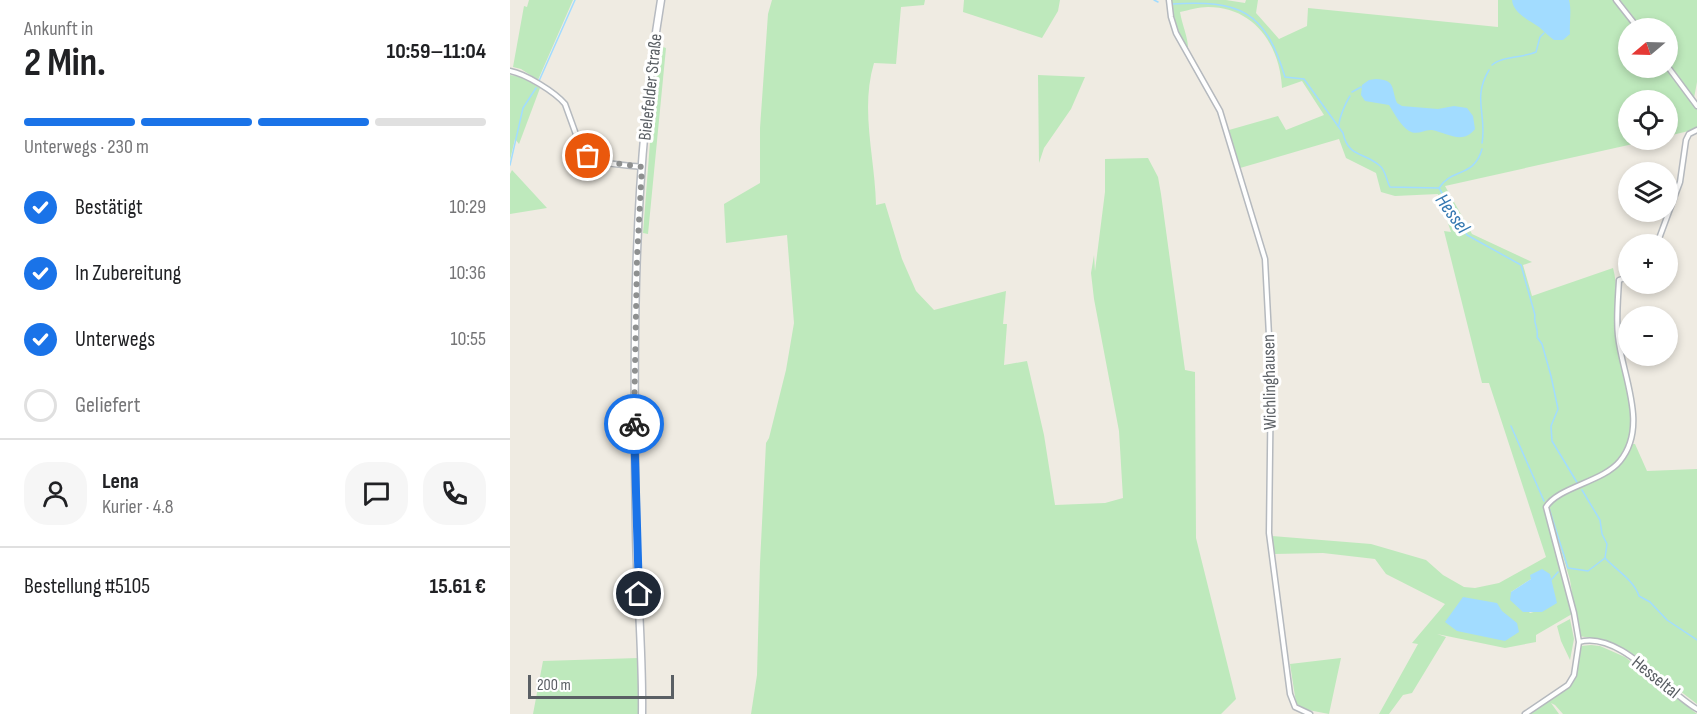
<!DOCTYPE html>
<html lang="de">
<meta charset="utf-8">
<style>
body{margin:0;font-family:"Sofia Sans Condensed",sans-serif;background:#f6f6f6;color:#202124;height:100vh;display:flex;flex-direction:column;font-size:22px;white-space:nowrap}
*{box-sizing:border-box;margin:0}
p{font-size:20px;color:#757577}
.icon{flex:none;width:33px;height:33px;fill:none;stroke:currentColor;stroke-width:2;stroke-linecap:round;stroke-linejoin:round}
.map{position:relative;flex:1;overflow:hidden}
.sheet{display:flex;flex-direction:column;background:#fff;width:510px}
.sheet>*{flex:none}
.needle{width:39px;rotate:251deg}
.tools{position:absolute;left:1108px;top:18px;display:grid;gap:12px}
.tools a{display:grid;place-items:center;width:60px;height:60px;border-radius:50%;background:#fff;box-shadow:0 3px 9px #0003;font-size:30px}
.scale{position:absolute;left:18px;bottom:15px;width:146px;box-sizing:border-box;padding-left:6px;border:3px solid #5a5f64;border-top:0;font-size:16px;line-height:21px;white-space:nowrap;color:#5a5f64;-webkit-text-stroke:4px #fff;paint-order:stroke}
.pin{position:absolute;display:grid;place-items:center;width:51px;height:51px;color:#fff;margin:-26px;border:3px solid #fff;border-radius:50%;box-shadow:0 2px 6px #0007}
.courier{position:absolute;display:grid;place-items:center;width:60px;height:60px;margin:-30px;border:4px solid #1a73e8;border-radius:50%;background:#fff;color:#222;box-shadow:0 2px 8px #0007}
.overview em{font-style:normal;font-weight:700}
.overview div{display:flex;flex-direction:column-reverse}
.overview{display:flex;align-items:center;justify-content:space-between;height:102px;padding:0 24px}
h1{font-size:39px;font-weight:700;line-height:45px}
.bar{display:grid;grid-template-columns:repeat(4,1fr);gap:9px 6px;align-content:center;height:72px;padding:0 24px}
.bar i{height:8px;border-radius:4px;background:#e0e0e0}
.bar .active{background:#1a73e8}
.bar p{grid-column:span 4}
.line{display:flex;align-items:center;gap:15px;padding:0 24px;border-top:2px solid #e0e0e0}
.line div{flex:1}
.round{display:grid;place-items:center;flex:none;width:63px;height:63px;border-radius:24px;background:#f6f6f6}
ol{padding:0 24px;list-style:none}
li{display:flex;align-items:center;gap:18px;height:66px}
li p{margin-inline-start:auto}
li .icon{padding:6px;border-radius:50%;background:#1a73e8;color:#fff;stroke-width:4}
li:last-child{color:#757577}
li i{width:33px;height:33px;border:3px solid #e0e0e0;border-radius:50%}
main{display:flex;flex:1;min-height:0}
.map>svg:first-child{display:block}
.green{fill:#bee9bc;fill-rule:evenodd}
.water{fill:#a2dcff}
.lines{fill:none;stroke-linecap:round;stroke-linejoin:round}
.stream{stroke:#a2dcff;stroke-width:1.5}
.minor-casing{stroke:#b5b9be;stroke-width:7}
.secondary-casing{stroke:#b6bac0;stroke-width:9}
.minor{stroke:#fff;stroke-width:4}
.secondary{stroke:#fff;stroke-width:6}
.done{stroke:#8e9090;stroke-width:6;stroke-dasharray:0 10.8}
.route{stroke:#1a73e8;stroke-width:8}
.labels{text-anchor:middle;stroke-width:6;stroke-linejoin:round;paint-order:stroke}
.street-label{font-size:18px;fill:#5a5f64;stroke:#fff}
.water-label{font-size:20px;font-style:italic;fill:#3478b1;stroke:#fff}
</style>
<main>
<section class="sheet">
<div class="overview"><div><h1>2 Min.</h1><p>Ankunft in</p></div><em>10:59–11:04</em></div>
<div class="bar"><i class="active"></i><i class="active"></i><i class="active"></i><i></i><p>Unterwegs · 230 m</p></div>
<ol>
<li><svg class="icon" aria-label="check" viewBox="0 0 24 24"><path d="M5 12l5 5 9-10"/></svg>Bestätigt<p>10:29</p></li>
<li><svg class="icon" aria-label="check" viewBox="0 0 24 24"><path d="M5 12l5 5 9-10"/></svg>In Zubereitung<p>10:36</p></li>
<li><svg class="icon" aria-label="check" viewBox="0 0 24 24"><path d="M5 12l5 5 9-10"/></svg>Unterwegs<p>10:55</p></li>
<li><i></i>Geliefert</li>
</ol>
<div class="line" style="height:108px"><a class="round"><svg class="icon" aria-label="person" viewBox="0 0 24 24"><circle cx="12" cy="8" r="4"/><path d="M4 21q1-7 8-7t8 7"/></svg></a><div><b>Lena</b><p>Kurier · 4.8</p></div><a class="round"><svg class="icon" aria-label="chat" viewBox="0 0 24 24"><path d="M4 5h16v11H9l-5 4z"/></svg></a><a class="round"><svg class="icon" aria-label="phone" viewBox="0 0 24 24"><path d="M5 4h4l2 5-3 2q2 4 5 5l2-3 5 2v4C11 20 4 13 5 4z"/></svg></a></div>
<div class="line" style="height:78px"><div>Bestellung #5105</div><b>15.61 €</b></div>
</section>
<div class="map">
<svg width="1187" height="714" viewBox="0 0 1187 714">
<rect width="100%" height="100%" fill="#efebe2"/>
<path class="green" d="M19,0H63L28,80L11,69L3,67L14,6L17,7Z
M262,0H415L414,5L391,7L386,64L364,63C350,110 365,157 366,205L375,203L392,259L406,291L424,310L496,291L493,324H497L494,365L517,361L534,435L545,505L595,503L613,498L609,431L584,299L581,273L584,255L585,271L595,192V159L638,158L648,177L651,194L675,370L685,372L686,538L726,699L711,714H241L247,675L250,563L256,443L259,438L276,370L284,323L277,235L216,243L214,204L250,183V128L258,14Z
M454,0H550L548,11L532,38L453,12Z
M661,0H716L735,3L736,0H748L746,13L769,39L797,26L798,8L988,27V0H1103L1125,28H1119V68H1155L1187,110V129L1158,136V100H1119V140H1141L935,186L962,234L1022,262L1013,265L1022,296L1103,268C1109,289 1104,311 1105,333C1108,366 1127,401 1121,434C1120,441 1114,449 1111,456L1115,458L1123,444H1125L1137,471L1187,469V704L1118,651L1093,640L1069,636L1060,580L1039,509L1043,502L1066,489L1065,487L1036,501L1034,506L1062,614L1026,635V642L995,648L927,634L936,637L902,693L893,695L879,714H869L908,644L902,643L935,604L876,574L865,559L813,553L764,554L762,536L861,544L916,560L933,575L954,587L965,588L989,583L1036,557L979,383H972L934,231L941,232L928,194L885,196L871,192L866,173L836,158L829,139L730,168L719,130L768,116L776,130L814,115L792,81L772,88C770,46 745,7 698,7C689,7 679,10 670,12C672,25 679,39 678,51C669,34 663,19 661,0ZM1021,579L1027,611L1020,613L1001,592Z
M1110,0H1187V82L1184,98L1158,63V28H1132Z
M150,46L156,48L138,234L133,233L141,129Z
M0,75L11,77L30,88L9,144L5,139L0,160Z
M528,75L575,77L561,109L534,148L529,163Z
M2,170L37,208L0,214V174Z
M1060,619L1064,639L1060,660L1051,641L1047,626Z
M1081,645L1090,646L1115,657L1187,714H1053L1045,705L1041,703L1049,714H1018L1060,687L1065,675L1071,646Z
M128,658L129,714H23L33,661Z
M831,658L819,714L793,709L786,703L780,664Z"/>
<path class="water" d="M1002,0H1059C1062,11 1059,23 1060,34L1053,40H1044C1038,36 1034,31 1029,27C1019,20 1003,13 1002,0Z
M866,79C886,80 881,88 887,103L892,106L928,109L944,106L957,108L963,116L965,129C953,145 937,133 922,130C914,129 908,136 899,131C891,126 884,113 879,105L855,101L851,95L852,85L859,80Z
M1032,569L1040,574L1047,603L1032,612H1013L1000,600L1001,592L1021,579L1020,575Z
M953,597L987,603L992,611L1007,623L1009,632L995,641L947,631L935,622Z"/>
<g class="lines">
<path class="stream" d="M644,0L648,2
M662,4C729,0 755,10 775,77L794,79L833,133C838,157 853,152 869,165C876,170 876,180 880,187L929,188L957,235L1011,265L1025,315C1023,324 1029,328 1027,337L1032,344L1041,376L1048,409L1041,426L1042,441L1068,484
M982,65C992,56 1012,58 1026,52L1030,37L1034,33
M29,81L65,0
M842,92L851,87
M829,125C829,118 836,102 840,96
M972,143C977,115 962,98 979,70
M0,165L13,108L26,88
M929,188C941,168 964,178 972,149
M1001,426L1034,501
M1072,490L1090,520L1092,534L1097,544L1095,558C1106,570 1124,580 1129,596L1140,602L1157,620L1187,640
M1039,508L1058,568L1078,571L1095,558
M1041,580L1048,572"/>
<defs>
<path id="minor" d="M659,0L661,17L666,33L710,111L755,259L761,374L759,533L780,694L785,707L800,714
M1106,0L1128,28
M1158,67L1187,106
M0,71C16,74 45,92 55,104L72,151C86,166 113,164 132,167
M1147,244L1170,182L1176,140L1179,134L1187,130
M1069,642C1110,630 1155,691 1187,709
M1015,714L1058,685L1064,675L1069,642L1064,613L1036,507C1048,487 1093,482 1110,461C1139,426 1112,375 1108,336C1106,318 1108,299 1109,280L1119,277"/>
<path id="secondary" d="M132,714C133,653 127,593 126,532C123,355 122,175 151,0"/>
</defs>
<use href="#minor" class="minor-casing"/>
<use href="#secondary" class="secondary-casing"/>
<use href="#minor" class="minor"/>
<use href="#secondary" class="secondary"/>
</g>
<g class="lines">
<path class="done" d="M78,156L96,162L132,167L127,257L124,424"/>
<path class="route" d="M124,424L129,594"/>
</g>
<g class="labels">
<g class="street-label">
<text transform="translate(140 87) rotate(-84)" y="6">Bielefelder Straße</text>
<text transform="translate(759 382) rotate(-91)" y="6">Wichlinghausen</text>
<text transform="translate(1146 677) rotate(39)" y="6">Hesseltal</text>
</g>
<g class="water-label">
<text transform="translate(943 213) rotate(54)" y="7">Hessel</text>
</g>
</g>
</svg>
<div class="tools">
<a><svg class="needle" viewBox="-14 -14 28 28"><path d="M0-13l5 13h-10z" fill="#e53935"/><path d="M0 13l5-13h-10z" fill="#757577"/></svg></a>
<a><svg class="icon" aria-label="locate" viewBox="0 0 24 24"><circle cx="12" cy="12" r="6"/><path d="M12 2v4M12 18v4M2 12h4M18 12h4"/></svg></a>
<a><svg class="icon" aria-label="layers" viewBox="0 0 24 24"><path d="M12 4l9 5-9 5-9-5zM3 14l9 5 9-5"/></svg></a>
<a>+</a>
<a>−</a>
</div>
<div class="scale">200 m</div>
<div class="pin" style="left:78px;top:156px;background:#ea580c"><svg class="icon" aria-label="bag" viewBox="0 0 24 24"><path d="M5 8h14l-1 12H6zM9 8a3 3 0 0 1 6 0"/></svg></div>
<div class="pin" style="left:129px;top:594px;background:#1f2937"><svg class="icon" aria-label="home" viewBox="0 0 24 24"><path d="M3 11l9-7 9 7M6 9v11h12V9"/></svg></div>
<div class="courier" style="left:124px;top:424px"><svg class="icon" aria-label="bike" viewBox="0 0 24 24"><circle cx="6" cy="16" r="4"/><circle cx="18" cy="16" r="4"/><path d="M6 16l4-8h5l3 8M10 8l3 8H6M13 5h3"/></svg></div>
</div>
</main>
